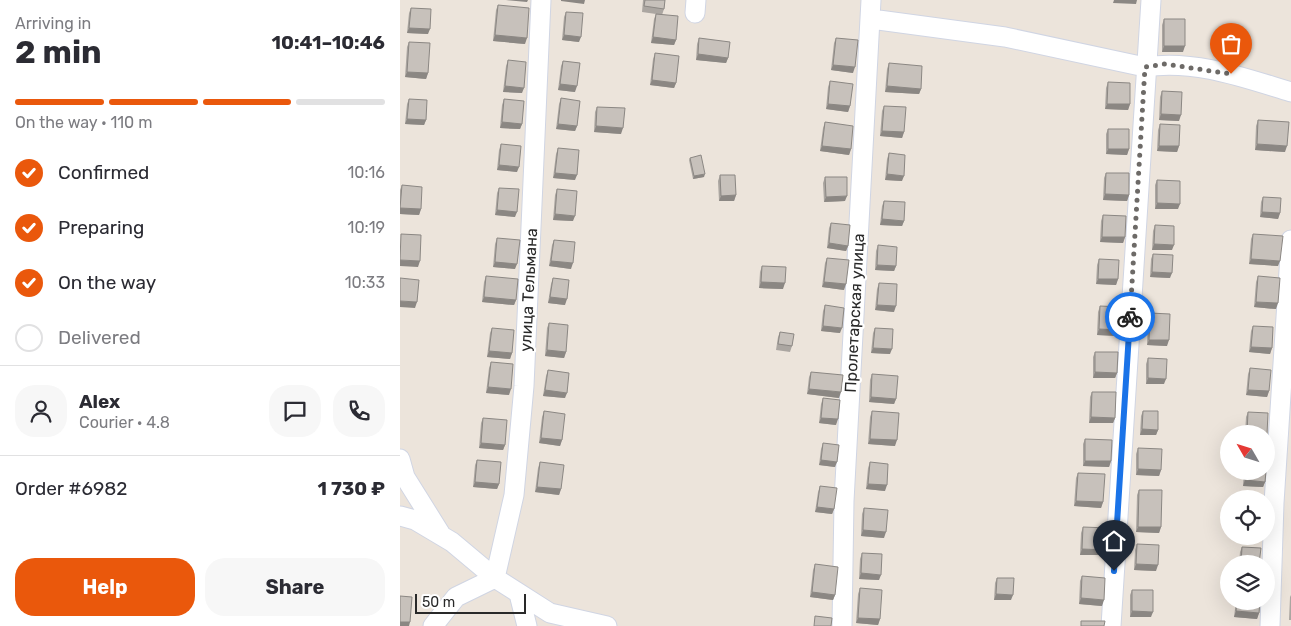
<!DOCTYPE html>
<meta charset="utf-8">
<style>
body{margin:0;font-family:Rubik,sans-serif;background:#f7f7f7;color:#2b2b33;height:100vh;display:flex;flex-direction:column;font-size:19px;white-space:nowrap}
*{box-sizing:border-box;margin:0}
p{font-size:16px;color:#7c7c81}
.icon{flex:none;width:28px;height:28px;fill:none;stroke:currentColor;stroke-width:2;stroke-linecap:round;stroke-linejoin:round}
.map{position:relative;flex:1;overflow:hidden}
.panel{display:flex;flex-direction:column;background:#fff;width:400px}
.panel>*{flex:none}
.needle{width:32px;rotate:309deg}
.controls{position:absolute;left:820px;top:425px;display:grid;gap:10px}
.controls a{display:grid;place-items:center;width:55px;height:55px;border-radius:50%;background:#fff;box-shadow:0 5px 20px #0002;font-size:25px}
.scale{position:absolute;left:15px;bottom:12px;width:111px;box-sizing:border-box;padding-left:5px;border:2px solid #292929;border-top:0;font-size:14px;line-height:18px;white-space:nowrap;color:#292929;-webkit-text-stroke:4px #fff;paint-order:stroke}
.pin{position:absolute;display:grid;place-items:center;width:42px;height:42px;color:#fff;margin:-51px -21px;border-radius:50% 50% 50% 0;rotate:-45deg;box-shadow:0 0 5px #0007}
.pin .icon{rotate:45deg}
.courier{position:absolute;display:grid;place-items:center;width:50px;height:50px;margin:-25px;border:4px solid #1a73e8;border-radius:50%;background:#fff;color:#222;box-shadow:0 1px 6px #0007}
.head em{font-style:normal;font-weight:700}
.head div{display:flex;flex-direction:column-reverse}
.head{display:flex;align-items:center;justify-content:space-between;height:85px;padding:0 15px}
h1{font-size:32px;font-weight:700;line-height:38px}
.bar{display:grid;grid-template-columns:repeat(4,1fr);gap:8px 5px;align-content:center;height:60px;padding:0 15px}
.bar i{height:6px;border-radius:4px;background:#e1e1e2}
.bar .active{background:#ea580c}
.bar p{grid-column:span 4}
.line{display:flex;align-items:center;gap:12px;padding:0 15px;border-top:1px solid #e1e1e2}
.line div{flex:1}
.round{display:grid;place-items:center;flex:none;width:52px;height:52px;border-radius:20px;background:#f7f7f7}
ol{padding:0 15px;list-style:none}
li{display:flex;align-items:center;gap:15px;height:55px}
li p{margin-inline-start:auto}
li .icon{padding:5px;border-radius:50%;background:#ea580c;color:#fff;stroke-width:4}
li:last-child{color:#7c7c81}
li i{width:28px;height:28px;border:2px solid #e1e1e2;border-radius:50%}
.button{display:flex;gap:10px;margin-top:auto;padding:10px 15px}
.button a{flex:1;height:58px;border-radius:20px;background:#ea580c;color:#fff;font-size:20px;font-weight:700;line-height:58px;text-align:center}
.button a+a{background:#f7f7f7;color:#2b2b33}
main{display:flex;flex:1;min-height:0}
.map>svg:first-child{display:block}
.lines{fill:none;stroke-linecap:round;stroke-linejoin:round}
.minor-casing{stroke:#d0d5e3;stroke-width:21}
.minor{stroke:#fff;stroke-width:19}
.wall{fill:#aba6a1}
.shaded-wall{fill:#8b8783}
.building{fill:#c7c1bb;stroke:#8b8783}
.done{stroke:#6d6a67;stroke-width:5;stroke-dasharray:0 9}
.route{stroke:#1a73e8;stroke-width:6}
.labels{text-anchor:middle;stroke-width:4.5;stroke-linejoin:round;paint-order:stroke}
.street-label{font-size:16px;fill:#292929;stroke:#fff}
</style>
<main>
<section class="panel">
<div class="head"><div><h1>2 min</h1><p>Arriving in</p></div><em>10:41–10:46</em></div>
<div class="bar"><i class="active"></i><i class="active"></i><i class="active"></i><i></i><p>On the way · 110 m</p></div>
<ol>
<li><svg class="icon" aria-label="check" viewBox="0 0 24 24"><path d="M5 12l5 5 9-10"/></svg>Confirmed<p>10:16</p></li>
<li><svg class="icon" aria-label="check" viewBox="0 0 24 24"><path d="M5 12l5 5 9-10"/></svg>Preparing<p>10:19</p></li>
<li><svg class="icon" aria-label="check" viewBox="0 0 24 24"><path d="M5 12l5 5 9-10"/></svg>On the way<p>10:33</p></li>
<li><i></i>Delivered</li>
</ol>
<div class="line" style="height:90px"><a class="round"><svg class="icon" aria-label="person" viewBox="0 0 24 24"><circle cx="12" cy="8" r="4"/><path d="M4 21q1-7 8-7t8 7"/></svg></a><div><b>Alex</b><p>Courier · 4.8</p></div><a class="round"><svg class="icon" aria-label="chat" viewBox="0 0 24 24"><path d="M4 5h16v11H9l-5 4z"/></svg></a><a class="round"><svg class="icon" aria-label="phone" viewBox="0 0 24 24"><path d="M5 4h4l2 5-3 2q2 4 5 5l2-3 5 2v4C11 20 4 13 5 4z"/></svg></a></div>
<div class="line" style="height:65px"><div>Order #6982</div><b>1 730 ₽</b></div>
<div class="button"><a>Help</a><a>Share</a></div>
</section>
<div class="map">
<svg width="891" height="626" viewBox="0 0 891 626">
<rect width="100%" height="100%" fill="#ece4db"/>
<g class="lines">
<defs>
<path id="minor" d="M295,13L296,0
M471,19L605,37L745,67C794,59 845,78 891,92
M0,459L5,477L40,533
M0,516L15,520L52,542L95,578L150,613L207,626
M119,594L127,626
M33,626L56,597L95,578L114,495L124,386L141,0
M442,626L444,501L471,0
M711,626L751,0
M870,626L874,503L891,240"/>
</defs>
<use href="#minor" class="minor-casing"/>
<use href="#minor" class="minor"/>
</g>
<path class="wall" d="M243,0H265L264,9L262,15L276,40L274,45L251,43L254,19L256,14L242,12Z
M98,5L125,44L93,41L96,10Z
M11,8L28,34L7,33L9,13Z
M166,12L179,42L162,40L164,17Z
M764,19L783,52H762V25Z
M299,38L328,58L326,63L296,60L297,44Z
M436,38L453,73L431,70L434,43Z
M9,42L28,73L26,79L5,77L7,47Z
M255,53L276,83L274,88L250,85L253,59Z
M108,60L122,93L103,92L106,66Z
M163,61L175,92L158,90L161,66Z
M489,63L521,89L519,94L485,92L487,69Z
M430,81L450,106L448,112L426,109L428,87Z
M708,82L730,104L728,110L705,109L706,88Z
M762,91L779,121L759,120L760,97Z
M161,98L177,126L175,131L156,129L159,104Z
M9,99L26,120L24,125L5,124L7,104Z
M104,99L122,124L120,129L100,128L102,105Z
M484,106L504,132L502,138L480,136L482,111Z
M197,107L221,134L194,132L195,112Z
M858,120L885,152L855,150L856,126Z
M425,122L451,149L449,155L420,151L423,128Z
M760,124L779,146L777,152L757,151L758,130Z
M708,129L729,149L727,155L706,154V134Z
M101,144L117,172L97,170L99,150Z
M158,148L175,180L153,178L156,154Z
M489,153L502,181L485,180L487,159Z
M290,158L304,177L293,179L289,160Z
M706,173L729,195L727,201L703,200L704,178Z
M320,175L336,195L334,201H319L318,181Z
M425,177L445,201L424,202L423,183Z
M757,180L778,209H755V185Z
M2,185L21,209L19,215L0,214V190Z
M99,188L115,217L95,215L97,193Z
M157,189L173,221L153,220L155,195Z
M863,197L880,213L878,219L860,217L861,202Z
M484,201L504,221L502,226L480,225L482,206Z
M703,215L725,237L723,243L700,242L701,221Z
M431,223L448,246L446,251L427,248L429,228Z
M755,225L772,250H752L753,231Z
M853,234L878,266L849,264L851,239Z
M97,238L115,269L93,267L95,244Z
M154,240L171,269L149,266L152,245Z
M478,245L496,266L494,271L475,270L476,251Z
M753,254L770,278L750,277L751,259Z
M427,258L444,290L422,287L425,263Z
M699,259L718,279L716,285L696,284L697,265Z
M362,266L383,289L359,288L360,272Z
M86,276L116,300L114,305L82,302L84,282Z
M858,276L876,309L854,307L856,282Z
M153,278L165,305L148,303L151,284Z
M479,283L494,312L475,310L477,289Z
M425,305L440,333L421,331L423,311Z
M700,306L720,330L718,336L697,335L698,312Z
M750,313L767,346L747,345L748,319Z
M149,323L166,352L164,358L145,356L147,328Z
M853,326L872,348L870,354L849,352L851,331Z
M92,328L112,353L110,359L87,357L90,333Z
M475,328L490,354L471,353L473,333Z
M380,332L392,346L390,352L376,350L378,337Z
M695,352L717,373L715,378H693V357Z
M748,358L764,384H746V364Z
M91,362L109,395L86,393L89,368Z
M850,368L869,391L867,397L846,395L848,374Z
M148,370L165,398L143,396L146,376Z
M411,372L439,398L407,394L409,377Z
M472,374L496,399L494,404L469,402L470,380Z
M692,392L715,418L713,423H689L690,397Z
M423,398L436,425L419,423L421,404Z
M144,411L162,440L160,446L139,443L142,417Z
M472,411L495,446L468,444L470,417Z
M743,411L758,430L756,435H740L741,416Z
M848,412L866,434H845L846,417Z
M83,418L105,445L103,450L79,448L81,423Z
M685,439L711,461L709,467L683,466V444Z
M423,443L435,467L419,465L421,449Z
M738,448L761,470L759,476L736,475V454Z
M77,460L99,484L97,489L73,487L75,465Z
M140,462L161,489L159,495L135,492L138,468Z
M470,462L485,491L466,489L468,468Z
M844,471H866L865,482L863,487L843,486Z
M678,473L703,502L701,508L674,506L676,478Z
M420,486L434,509L432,514L415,512L418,492Z
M739,490L761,527L759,533L736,532L737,495Z
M464,508L484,538L461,536L462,514Z
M683,527L706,555H680L681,533Z
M737,544L756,571L734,570L735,550Z
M842,547L859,564H839L840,552Z
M462,553L479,580L459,579L460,559Z
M415,564L435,595L433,600L410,597L413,570Z
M682,576L702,606L679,604L680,581Z
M597,578L611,600H594L595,583Z
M460,588L480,619L478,625L456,623L458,594Z
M732,590L751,617H730V595Z
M891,595V620H889L890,597Z
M836,601H860L859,613L857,619L834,617Z"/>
<path class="shaded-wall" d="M106,0H128L127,2Z
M161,0H185L184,4L161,1Z
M714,0H737L736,4L713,3Z
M9,28L30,29L28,34L7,33Z
M95,35L127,38L125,44L93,41Z
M164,35L181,37L179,42L162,40Z
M253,37L276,40L274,45L251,43Z
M764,46H785L783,52H762Z
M298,54L328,58L326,63L296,60Z
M433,65L455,67L453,73L431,70Z
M7,72L28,73L26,79L5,77Z
M252,80L276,83L274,88L250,85Z
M160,84L177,86L175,92L158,90Z
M105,86L124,88L122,93L103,92Z
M487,86L521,89L519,94L485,92Z
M428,104L450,106L448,112L426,109Z
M707,104H730L728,110L705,109Z
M761,114L781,115L779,121L759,120Z
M7,119L26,120L24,125L5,124Z
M102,122L122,124L120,129L100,128Z
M158,124L177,126L175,131L156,129Z
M196,126L223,128L221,134L194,132Z
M482,131L504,132L502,138L480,136Z
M857,144L887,146L885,152L855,150Z
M422,146L451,149L449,155L420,151Z
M759,146H779L777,152L757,151Z
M708,149H729L727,155L706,154Z
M99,165L119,167L117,172L97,170Z
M155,173L177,175L175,180L153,178Z
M305,174L304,177L293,179L294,176Z
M487,174L504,176L502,181L485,180Z
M705,194L729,195L727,201L703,200Z
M336,195L334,201H319L321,196Z
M447,196L445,201L424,202L426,197Z
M757,203L780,204L778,209H755Z
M0,208L21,209L19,215L0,214Z
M97,210L117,212L115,217L95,215Z
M862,212L880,213L878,219L860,217Z
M155,214L175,216L173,221L153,220Z
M482,219L504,221L502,226L480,225Z
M702,237H725L723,243L700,242Z
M429,243L448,246L446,251L427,248Z
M754,244L774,245L772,250H752Z
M851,259L880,261L878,266L849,264Z
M0,260L20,261L18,267L0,266Z
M151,261L173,263L171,269L149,266Z
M95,262L117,264L115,269L93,267Z
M477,265L496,266L494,271L475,270Z
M752,272L772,273L770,278L750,277Z
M698,279H718L716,285L696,284Z
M361,282L385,283L383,289L359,288Z
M424,282L446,284L444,290L422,287Z
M84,297L116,300L114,305L82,302Z
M150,297L167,299L165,305L148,303Z
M0,301L17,302L15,308L0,307Z
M856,302L878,303L876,309L854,307Z
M477,305L496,306L494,312L475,310Z
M423,326L442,328L440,333L421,331Z
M699,329L720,330L718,336L697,335Z
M749,340H769L767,346L747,345Z
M851,347L872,348L870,354L849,352Z
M473,348L492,349L490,354L471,353Z
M147,350L166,352L164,358L145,356Z
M89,351L112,353L110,359L87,357Z
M695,372L717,373L715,378H693Z
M748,378L766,379L764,384H746Z
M88,387L111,389L109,395L86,393Z
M409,389L441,392L439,398L407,394Z
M145,390L167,393L165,398L143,396Z
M848,390L869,391L867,397L846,395Z
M471,397L496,399L494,404L469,402Z
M691,417L715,418L713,423H689Z
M421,418L438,419L436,425L419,423Z
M742,429L758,430L756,435H740Z
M141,438L162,440L160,446L139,443Z
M470,439L497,440L495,446L468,444Z
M81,443L105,445L103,450L79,448Z
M421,460L437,462L435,467L419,465Z
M685,461H711L709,467L683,466Z
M738,469L761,470L759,476L736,475Z
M845,480L865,482L863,487L843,486Z
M75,482L99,484L97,489L73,487Z
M468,484L487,485L485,491L466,489Z
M137,487L161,489L159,495L135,492Z
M676,501L703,502L701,508L674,506Z
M417,507L434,509L432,514L415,512Z
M738,527H761L759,533L736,532Z
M463,530L486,532L484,538L461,536Z
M682,549L708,550L706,555H680Z
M736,564L758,565L756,571L734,570Z
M461,573L481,575L479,580L459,579Z
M412,592L435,595L433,600L410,597Z
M596,594L613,595L611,600H594Z
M681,598L704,600L702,606L679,604Z
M732,611L753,612L751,617H730Z
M836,611L859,613L857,619L834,617Z
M458,618L480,619L478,625L456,623Z
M0,622H10L9,626H0Z"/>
<path class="building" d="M245,0H265L264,9L244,6Z
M98,5L129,8L127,38L95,35Z
M11,8L31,9L30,29L9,28Z
M166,12L183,13L181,37L164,35Z
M256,14L278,16L276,40L253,37Z
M764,19H785V46H764Z
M299,38L330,42L328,58L298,54Z
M436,38L458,40L455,67L433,65Z
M9,42L30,43L28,73L7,72Z
M255,53L279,56L276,83L252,80Z
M108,60L126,62L124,88L105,86Z
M163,61L180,63L177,86L160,84Z
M489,63L522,66L521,89L487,86Z
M430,81L453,84L450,106L428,104Z
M708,82L730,83V104H707Z
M762,91L782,92L781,115L761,114Z
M161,98L180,101L177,126L158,124Z
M9,99L27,100L26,120L7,119Z
M104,99L124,101L122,124L102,122Z
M484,106L506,107L504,132L482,131Z
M197,107L225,108L223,128L196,126Z
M858,120L889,122L887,146L857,144Z
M425,122L453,126L451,149L422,146Z
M760,124L780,125L779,146H759Z
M708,129H729V149H708Z
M101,144L121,146L119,167L99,165Z
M158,148L179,150L177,175L155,173Z
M489,153L505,155L504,176L487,174Z
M301,155L305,174L294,176L290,158Z
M706,173H729V195L705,194Z
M320,175H335L336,195L321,196Z
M425,177H447V196L426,197Z
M757,180L780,181V204L757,203Z
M2,185L22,187L21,209L0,208Z
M99,188L119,189L117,212L97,210Z
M157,189L177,191L175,216L155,214Z
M863,197L881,198L880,213L862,212Z
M484,201L505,202L504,221L482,219Z
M703,215L726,216L725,237H702Z
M431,223L450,225L448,246L429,243Z
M755,225L774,226V245L754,244Z
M1,234L21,235L20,261L0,260Z
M853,234L883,236L880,261L851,259Z
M97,238L120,240L117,264L95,262Z
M154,240L175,242L173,263L151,261Z
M478,245L497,247L496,266L477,265Z
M753,254L773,255L772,273L752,272Z
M427,258L449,260L446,284L424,282Z
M699,259L719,260L718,279H698Z
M362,266L386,267L385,283L361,282Z
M86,276L118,279L116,300L84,297Z
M858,276L880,278L878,303L856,302Z
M0,278L19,280L17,302L0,301Z
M153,278L169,280L167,299L150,297Z
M479,283L497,284L496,306L477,305Z
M425,305L444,308L442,328L423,326Z
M700,306L721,307L720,330L699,329Z
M750,313L770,314L769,340H749Z
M149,323L168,325L166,352L147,350Z
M853,326L873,327L872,348L851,347Z
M92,328L114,330L112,353L89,351Z
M475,328L493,329L492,349L473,348Z
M380,332L394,334L392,346L378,344Z
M695,352H718L717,373L695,372Z
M748,358L767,359L766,379L748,378Z
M91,362L113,364L111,389L88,387Z
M850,368L871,370L869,391L848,390Z
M148,370L169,373L167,393L145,390Z
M411,372L443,375L441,392L409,389Z
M472,374L498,376L496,399L471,397Z
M692,392H716L715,418L691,417Z
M423,398L440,400L438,419L421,418Z
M144,411L165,414L162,440L141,438Z
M472,411L499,413L497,440L470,439Z
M743,411H758V430L742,429Z
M848,412L868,413L867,434L847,433Z
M83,418L107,420L105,445L81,443Z
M685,439L712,440L711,461H685Z
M423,443L439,445L437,462L421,460Z
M738,448L762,449L761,470L738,469Z
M77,460L101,462L99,484L75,482Z
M140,462L164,465L161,489L137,487Z
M470,462L488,464L487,485L468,484Z
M846,471H866L865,482L845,480Z
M678,473L705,474L703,502L676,501Z
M420,486L437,488L434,509L417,507Z
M739,490H762L761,527H738Z
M866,503H868L866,519Z
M464,508L488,510L486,532L463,530Z
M683,527L709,528L708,550L682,549Z
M737,544L759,545L758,565L736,564Z
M842,547L861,548L859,564H841Z
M462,553L482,554L481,575L461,573Z
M415,564L438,567L435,595L412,592Z
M682,576L705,578L704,600L681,598Z
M597,578H614L613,595L596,594Z
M460,588L482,590L480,619L458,618Z
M732,590H753V612L732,611Z
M0,596L12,597L10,622H0Z
M837,601H860L859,613L836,611Z
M415,616L432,618L431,626H414Z
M681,621H705L704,626H681Z"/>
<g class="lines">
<path class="done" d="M730,317L745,67L765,64L831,74"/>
<path class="route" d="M714,571L730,317"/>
</g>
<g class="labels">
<g class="street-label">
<text transform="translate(128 290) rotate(-87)" y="6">улица Тельмана</text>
<text transform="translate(454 313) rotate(-87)" y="6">Пролетарская улица</text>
</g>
</g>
</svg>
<div class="controls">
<a><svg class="needle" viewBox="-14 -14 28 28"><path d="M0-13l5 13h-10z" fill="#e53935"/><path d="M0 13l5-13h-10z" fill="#7c7c81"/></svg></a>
<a><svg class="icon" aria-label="locate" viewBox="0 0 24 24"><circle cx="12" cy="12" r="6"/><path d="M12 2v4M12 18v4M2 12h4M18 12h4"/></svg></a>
<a><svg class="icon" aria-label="layers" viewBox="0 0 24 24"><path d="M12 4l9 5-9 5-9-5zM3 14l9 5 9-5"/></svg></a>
</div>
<div class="scale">50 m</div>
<div class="pin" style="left:831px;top:74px;background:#ea580c"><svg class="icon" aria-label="bag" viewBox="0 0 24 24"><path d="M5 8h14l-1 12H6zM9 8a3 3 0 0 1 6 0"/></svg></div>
<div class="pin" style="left:714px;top:571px;background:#1f2937"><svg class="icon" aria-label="home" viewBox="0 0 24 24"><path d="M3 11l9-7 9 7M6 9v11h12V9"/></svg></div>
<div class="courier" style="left:730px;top:317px"><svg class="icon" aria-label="bike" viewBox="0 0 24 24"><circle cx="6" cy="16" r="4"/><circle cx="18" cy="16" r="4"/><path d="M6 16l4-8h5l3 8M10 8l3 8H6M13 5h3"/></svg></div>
</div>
</main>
